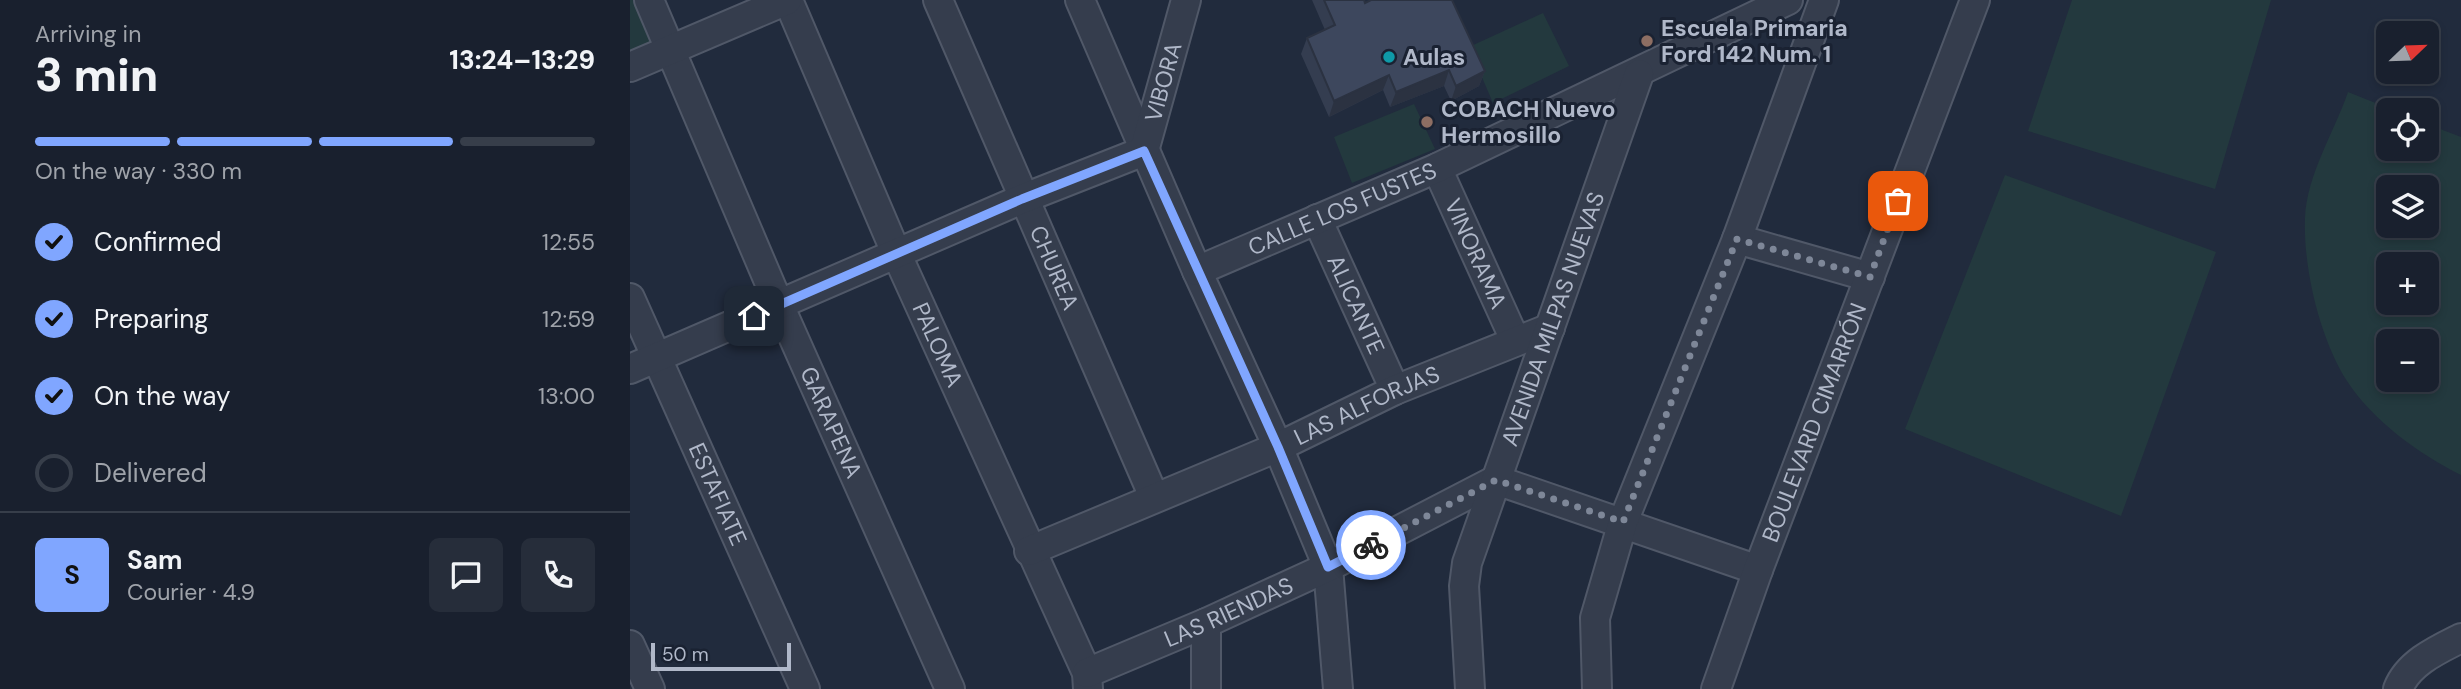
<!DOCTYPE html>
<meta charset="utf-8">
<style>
body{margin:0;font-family:"DM Sans",sans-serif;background:#262d3a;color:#f1f3f6;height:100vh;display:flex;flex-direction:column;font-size:26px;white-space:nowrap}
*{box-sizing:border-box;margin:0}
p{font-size:23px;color:#9fa3aa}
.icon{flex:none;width:38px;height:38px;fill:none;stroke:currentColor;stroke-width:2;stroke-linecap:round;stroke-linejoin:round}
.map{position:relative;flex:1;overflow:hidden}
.side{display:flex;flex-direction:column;background:#19202e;width:630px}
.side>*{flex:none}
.needle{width:46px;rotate:67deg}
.buttons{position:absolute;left:1746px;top:21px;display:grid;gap:14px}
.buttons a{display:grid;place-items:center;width:63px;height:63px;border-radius:10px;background:#19202e;box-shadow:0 4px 10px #0003,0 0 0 2px #373e4a;font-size:35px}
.scale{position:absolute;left:21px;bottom:18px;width:140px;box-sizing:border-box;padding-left:7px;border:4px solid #b0b8c9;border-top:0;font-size:19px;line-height:24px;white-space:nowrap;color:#b0b8c9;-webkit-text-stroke:5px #1a2232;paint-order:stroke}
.pin{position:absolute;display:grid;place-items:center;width:60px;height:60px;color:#fff;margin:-30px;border-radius:14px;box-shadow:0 4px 10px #0006}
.courier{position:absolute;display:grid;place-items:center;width:70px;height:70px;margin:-35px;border:5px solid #80a6ff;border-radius:50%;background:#fff;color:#222;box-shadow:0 2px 9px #0007}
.head em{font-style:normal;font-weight:800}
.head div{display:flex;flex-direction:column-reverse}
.head{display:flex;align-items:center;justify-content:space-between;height:119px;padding:0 35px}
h1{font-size:46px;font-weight:800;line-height:52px}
.bar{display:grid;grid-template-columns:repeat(4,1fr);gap:10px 7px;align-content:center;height:84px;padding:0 35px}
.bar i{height:9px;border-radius:5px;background:#373e4a}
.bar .on{background:#80a6ff}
.bar p{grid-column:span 4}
.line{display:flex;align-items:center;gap:18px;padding:0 35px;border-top:2px solid #373e4a}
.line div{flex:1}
.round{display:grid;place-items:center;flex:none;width:74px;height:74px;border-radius:10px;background:#262d3a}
ol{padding:0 35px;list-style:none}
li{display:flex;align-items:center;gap:21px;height:77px}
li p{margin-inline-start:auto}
li .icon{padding:7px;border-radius:50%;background:#80a6ff;color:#111;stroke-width:4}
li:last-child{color:#9fa3aa}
li i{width:38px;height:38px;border:4px solid #373e4a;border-radius:50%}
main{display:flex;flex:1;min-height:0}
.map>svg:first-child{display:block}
.green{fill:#23393e;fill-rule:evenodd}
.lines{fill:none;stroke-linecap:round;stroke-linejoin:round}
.minor-casing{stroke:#505868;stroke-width:32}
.minor{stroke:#353d4d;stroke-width:28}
.wall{fill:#343d50}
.shaded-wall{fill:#2b3241}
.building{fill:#3d475d;stroke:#2b3241;stroke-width:2}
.done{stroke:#7e8798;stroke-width:7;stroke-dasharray:0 12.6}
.route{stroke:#80a6ff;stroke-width:9}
.education-dot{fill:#8d6e63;stroke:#1a2232;stroke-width:2.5}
.culture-dot{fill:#0f9aa8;stroke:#1a2232;stroke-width:2.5}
.labels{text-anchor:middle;stroke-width:6;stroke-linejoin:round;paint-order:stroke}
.poi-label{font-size:23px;font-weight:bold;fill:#b0b8c9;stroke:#1a2232;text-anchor:start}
.street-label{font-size:23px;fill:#b0b8c9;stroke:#1a2232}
</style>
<main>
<section class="side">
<div class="head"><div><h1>3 min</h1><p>Arriving in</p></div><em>13:24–13:29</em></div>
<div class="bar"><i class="on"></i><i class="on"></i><i class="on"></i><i></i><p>On the way · 330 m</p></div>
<ol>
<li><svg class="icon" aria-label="check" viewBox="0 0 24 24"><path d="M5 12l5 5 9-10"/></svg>Confirmed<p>12:55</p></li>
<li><svg class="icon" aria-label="check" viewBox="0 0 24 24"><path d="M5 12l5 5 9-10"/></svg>Preparing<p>12:59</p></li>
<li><svg class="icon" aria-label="check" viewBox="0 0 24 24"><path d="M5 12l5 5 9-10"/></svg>On the way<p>13:00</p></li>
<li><i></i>Delivered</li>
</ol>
<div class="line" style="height:126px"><b class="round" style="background:#80a6ff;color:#111">S</b><div><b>Sam</b><p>Courier · 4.9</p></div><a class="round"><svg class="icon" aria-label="chat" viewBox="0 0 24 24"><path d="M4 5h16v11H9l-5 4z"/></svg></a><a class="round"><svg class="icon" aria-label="phone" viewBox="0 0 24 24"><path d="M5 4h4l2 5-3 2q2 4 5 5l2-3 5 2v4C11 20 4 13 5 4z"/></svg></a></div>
</section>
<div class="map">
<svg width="1831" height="689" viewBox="0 0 1831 689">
<rect width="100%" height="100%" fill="#212b3d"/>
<path class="green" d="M0,0H14L30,38L0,51Z
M1442,0H1641L1585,189L1398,131Z
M913,13L939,66L863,103L839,47Z
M1718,92L1763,110H1759V149H1797V124L1831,137V475C1789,454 1743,421 1717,381C1690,339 1673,268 1675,218C1677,174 1704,133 1718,92ZM1759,187H1797V226H1759ZM1797,264V303H1759V264ZM1797,341V380H1759V341Z
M784,104L805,149L722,183L704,137Z
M1375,175L1586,252L1491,516L1275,429Z"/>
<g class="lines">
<defs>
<g id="minor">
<path id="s1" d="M19,0L149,305L320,689"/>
<path id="s2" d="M158,0L267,255L457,673L458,689"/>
<path id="s3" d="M308,0L524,497"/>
<path d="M450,0L567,271L648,447L698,567L708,689"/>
<path d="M0,67L157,0"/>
<path id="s4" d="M807,168L885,340"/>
<path id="s5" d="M687,219L765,390"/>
<path d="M1107,239L1240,277"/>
<path id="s6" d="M567,271L807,168L1158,0"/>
<path id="s7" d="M0,298L175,689"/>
<path id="s8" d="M0,369L392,199L514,151L556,0"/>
<path id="s9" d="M399,551L648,447L765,390L920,328"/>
<path d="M0,645L20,689"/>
<path id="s10" d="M457,673L576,623L698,567L866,480L1128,570"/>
<path d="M576,689V623"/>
<path id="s11" d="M840,689L834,586L837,563L1009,74"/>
<path d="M967,689L965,618L993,522L1107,239L1194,0"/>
<path id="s12" d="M1086,689L1128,570L1345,0"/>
<path d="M1768,689C1778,663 1807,650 1831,638"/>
</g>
</defs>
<use href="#minor" class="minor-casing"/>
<use href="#minor" class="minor"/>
</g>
<path class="wall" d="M682,0H734L735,3L855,71L849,86L821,101L814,86L760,107L753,90L699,117L671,54L677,38L695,30Z"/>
<path class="shaded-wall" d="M819,70L814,86L760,107L766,92Z
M855,71L849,86L821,101L826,86Z
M759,75L753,90L699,117L704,101Z"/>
<path class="building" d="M694,0H734L735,3L741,0H822L855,71L826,86L819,70L766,92L759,75L704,101L677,38L705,25Z"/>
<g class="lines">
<path class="done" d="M741,545L866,480L993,522L1107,239L1240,277L1268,201"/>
<path class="route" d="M124,316L392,199L514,151L648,447L698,567L741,545"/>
</g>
<g class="education-dot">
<circle cx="1017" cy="41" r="7"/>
<circle cx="797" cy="122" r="7"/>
</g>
<circle class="culture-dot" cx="759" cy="57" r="7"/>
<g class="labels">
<g class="poi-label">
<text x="1031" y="36">Escuela Primaria<tspan x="1031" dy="26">Ford 142 Num. 1</tspan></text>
<text x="773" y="65">Aulas</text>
<text x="811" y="117">COBACH Nuevo<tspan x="811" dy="26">Hermosillo</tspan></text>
</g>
<g class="street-label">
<text dy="8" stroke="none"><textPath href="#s8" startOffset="630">VIBORA</textPath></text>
<text dy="8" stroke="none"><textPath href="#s6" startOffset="158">CALLE LOS FUSTES</textPath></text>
<text dy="8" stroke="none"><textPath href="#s4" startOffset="94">VINORAMA</textPath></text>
<text dy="8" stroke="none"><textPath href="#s3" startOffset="292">CHUREA</textPath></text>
<text dy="8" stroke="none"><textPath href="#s5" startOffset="94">ALICANTE</textPath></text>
<text dy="8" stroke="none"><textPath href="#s11" startOffset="385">AVENIDA MILPAS NUEVAS</textPath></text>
<text dy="8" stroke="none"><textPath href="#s2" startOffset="376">PALOMA</textPath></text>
<text dy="8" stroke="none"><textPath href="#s9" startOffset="368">LAS ALFORJAS</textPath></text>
<text dy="8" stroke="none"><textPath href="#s1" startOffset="460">GARAPENA</textPath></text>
<text dy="8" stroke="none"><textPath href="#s12" startOffset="284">BOULEVARD CIMARRÓN</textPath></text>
<text dy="8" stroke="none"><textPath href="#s7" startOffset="215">ESTAFIATE</textPath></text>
<text dy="8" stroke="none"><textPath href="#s10" startOffset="154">LAS RIENDAS</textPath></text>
</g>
</g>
</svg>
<div class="buttons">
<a><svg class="needle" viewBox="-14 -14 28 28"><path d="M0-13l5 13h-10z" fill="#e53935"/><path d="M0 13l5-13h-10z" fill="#9fa3aa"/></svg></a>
<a><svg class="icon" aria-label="locate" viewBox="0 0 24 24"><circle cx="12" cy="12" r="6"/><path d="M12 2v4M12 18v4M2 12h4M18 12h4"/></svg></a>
<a><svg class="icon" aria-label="layers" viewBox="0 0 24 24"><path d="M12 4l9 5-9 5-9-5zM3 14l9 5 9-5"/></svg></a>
<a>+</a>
<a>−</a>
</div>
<div class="scale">50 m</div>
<div class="pin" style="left:1268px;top:201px;background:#ea580c"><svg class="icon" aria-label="bag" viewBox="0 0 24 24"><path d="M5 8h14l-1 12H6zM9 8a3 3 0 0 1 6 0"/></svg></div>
<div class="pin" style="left:124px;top:316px;background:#1f2937"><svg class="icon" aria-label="home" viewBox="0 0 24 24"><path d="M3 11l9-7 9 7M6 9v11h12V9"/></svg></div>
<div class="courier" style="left:741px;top:545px"><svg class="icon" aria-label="bike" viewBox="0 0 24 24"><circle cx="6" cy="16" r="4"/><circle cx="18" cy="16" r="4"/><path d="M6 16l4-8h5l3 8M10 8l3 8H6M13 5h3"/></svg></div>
</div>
</main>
